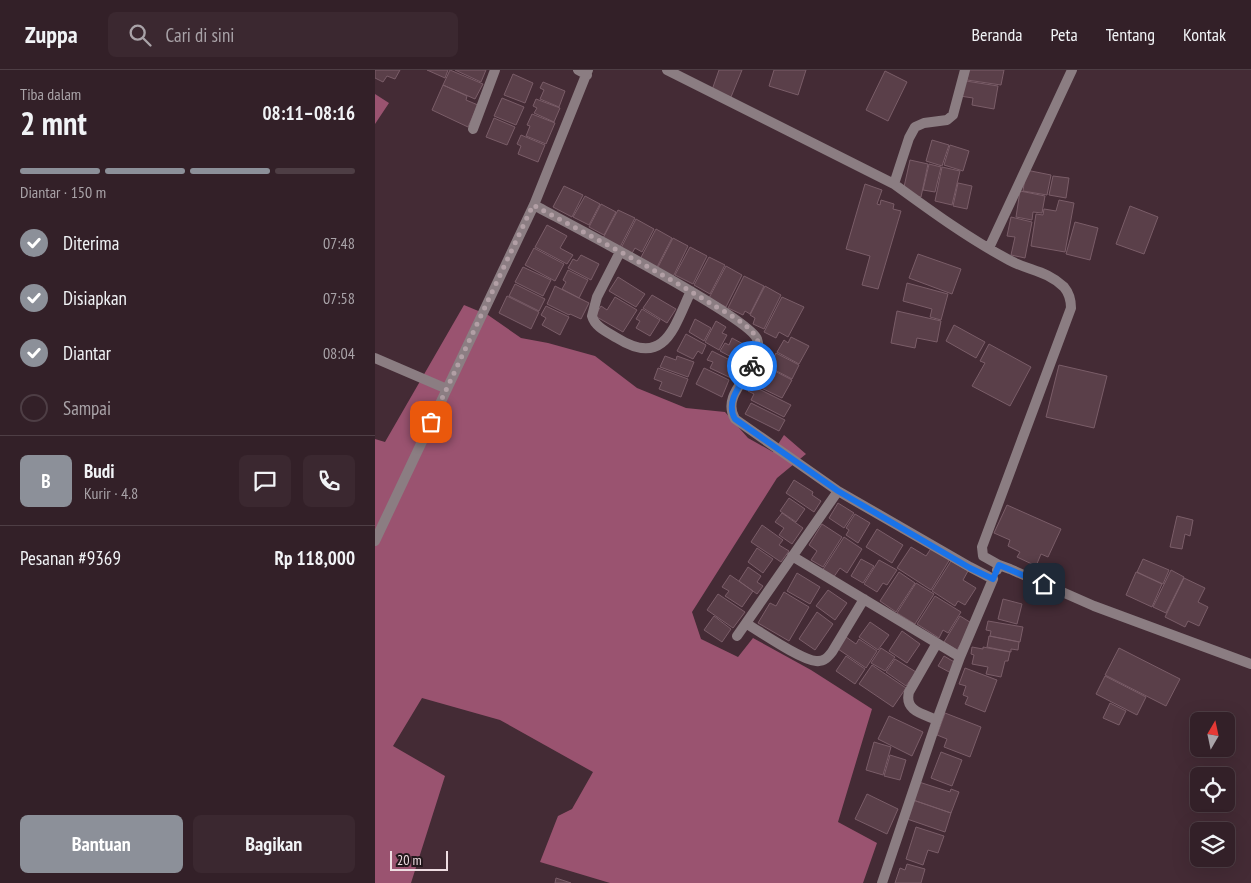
<!DOCTYPE html>
<html lang="id">
<meta charset="utf-8">
<style>
body{margin:0;font-family:"PT Sans Narrow",sans-serif;background:#3b2830;color:#f1f3f6;height:100vh;display:flex;flex-direction:column;font-size:19px;white-space:nowrap}
*{box-sizing:border-box;margin:0}
p{font-size:16px;color:#a9a3a8}
.icon{flex:none;width:28px;height:28px;fill:none;stroke:currentColor;stroke-width:2;stroke-linecap:round;stroke-linejoin:round}
.map{position:relative;flex:1;overflow:hidden}
.details{display:flex;flex-direction:column;background:#332028;width:375px}
.details>*{flex:none}
.needle{width:32px;rotate:9deg}
.buttons{position:absolute;left:815px;top:642px;display:grid;gap:10px}
.buttons a{display:grid;place-items:center;width:45px;height:45px;border-radius:8px;background:#332028;box-shadow:0 5px 20px #0002,0 0 0 1px #4e3e45;font-size:25px}
.scale{position:absolute;left:15px;bottom:12px;width:58px;box-sizing:border-box;padding-left:5px;border:2px solid #eedde2;border-top:0;font-size:14px;line-height:18px;white-space:nowrap;color:#eedde2;-webkit-text-stroke:4px #23181c;paint-order:stroke}
.pin{position:absolute;display:grid;place-items:center;width:42px;height:42px;color:#fff;margin:-21px;border-radius:10px;box-shadow:0 2px 8px #0006}
.courier{position:absolute;display:grid;place-items:center;width:50px;height:50px;margin:-25px;border:4px solid #1a73e8;border-radius:50%;background:#fff;color:#222;box-shadow:0 1px 6px #0007}
.headline em{font-style:normal;font-weight:700}
.headline div{display:flex;flex-direction:column-reverse}
.headline{display:flex;align-items:center;justify-content:space-between;height:85px;padding:0 20px}
h1{font-size:32px;font-weight:700;line-height:38px}
.bar{display:grid;grid-template-columns:repeat(4,1fr);gap:8px 5px;align-content:center;height:60px;padding:0 20px}
.bar i{height:6px;border-radius:4px;background:#4e3e45}
.bar .current{background:#8c9099}
.bar p{grid-column:span 4}
.line{display:flex;align-items:center;gap:12px;padding:0 20px;border-top:1px solid #4e3e45}
.line div{flex:1}
.round{display:grid;place-items:center;flex:none;width:52px;height:52px;border-radius:8px;background:#3b2830}
ol{padding:0 20px;list-style:none}
li{display:flex;align-items:center;gap:15px;height:55px}
li p{margin-inline-start:auto}
li .icon{padding:5px;border-radius:50%;background:#8c9099;color:#fff;stroke-width:4}
li:last-child{color:#a9a3a8}
li i{width:28px;height:28px;border:2px solid #4e3e45;border-radius:50%}
.cta{display:flex;gap:10px;margin-top:auto;padding:10px 20px}
.cta a{flex:1;height:58px;border-radius:8px;background:#8c9099;color:#fff;font-size:20px;font-weight:700;line-height:58px;text-align:center}
.cta a+a{background:#3b2830;color:#f1f3f6}
header{display:flex;align-items:center;gap:30px;box-sizing:border-box;height:70px;padding:0 25px;background:#332028;border-bottom:1px solid #4e3e45}
header strong{font-size:24px}
nav{display:flex;gap:28px;margin-inline-start:auto;font-size:18px}
.search{width:350px;height:45px;background:#3b2830;display:flex;align-items:center;gap:12px;box-sizing:border-box;padding:0 18px;border-radius:8px;color:#a9a3a8;font-size:19px}
main{display:flex;flex:1;min-height:0}
.map>svg:first-child{display:block}
.forest{fill:#9a5370}
.building{fill:#5a3f49;stroke:#7a5d68}
.lines{fill:none;stroke-linecap:round;stroke-linejoin:round}
.minor{stroke:#8b7d82;stroke-width:10}
.done{stroke:#b29fa5;stroke-width:5;stroke-dasharray:0 9}
.route{stroke:#1a73e8;stroke-width:6}
</style>
<header>
<strong>Zuppa</strong>
<div class="search"><svg class="icon" aria-label="search" viewBox="0 0 24 24"><circle cx="10" cy="10" r="6"/><path d="M15 15l6 6"/></svg>Cari di sini</div>
<nav><a>Beranda</a><a>Peta</a><a>Tentang</a><a>Kontak</a></nav>
</header>
<main>
<section class="details">
<div class="headline"><div><h1>2 mnt</h1><p>Tiba dalam</p></div><em>08:11–08:16</em></div>
<div class="bar"><i class="current"></i><i class="current"></i><i class="current"></i><i></i><p>Diantar · 150 m</p></div>
<ol>
<li><svg class="icon" aria-label="check" viewBox="0 0 24 24"><path d="M5 12l5 5 9-10"/></svg>Diterima<p>07:48</p></li>
<li><svg class="icon" aria-label="check" viewBox="0 0 24 24"><path d="M5 12l5 5 9-10"/></svg>Disiapkan<p>07:58</p></li>
<li><svg class="icon" aria-label="check" viewBox="0 0 24 24"><path d="M5 12l5 5 9-10"/></svg>Diantar<p>08:04</p></li>
<li><i></i>Sampai</li>
</ol>
<div class="line" style="height:90px"><b class="round" style="background:#8c9099;color:#fff">B</b><div><b>Budi</b><p>Kurir · 4.8</p></div><a class="round"><svg class="icon" aria-label="chat" viewBox="0 0 24 24"><path d="M4 5h16v11H9l-5 4z"/></svg></a><a class="round"><svg class="icon" aria-label="phone" viewBox="0 0 24 24"><path d="M5 4h4l2 5-3 2q2 4 5 5l2-3 5 2v4C11 20 4 13 5 4z"/></svg></a></div>
<div class="line" style="height:65px"><div>Pesanan #9369</div><b>Rp 118,000</b></div>
<div class="cta"><a>Bantuan</a><a>Bagikan</a></div>
</section>
<div class="map">
<svg width="876" height="813" viewBox="0 0 876 813">
<rect width="100%" height="100%" fill="#442b35"/>
<path class="forest" d="M0,24L14,33L0,54Z
M89,235L113,245L146,268L173,273L220,286L262,318L311,338L350,342L373,368L398,382L409,365L431,384L402,408L317,542L326,569L363,587L378,568L436,600L497,639L463,752L502,773L488,813H235L165,792L183,746L197,739L218,702L125,650L47,628L18,676L70,706L36,813H0V369L10,372Z"/>
<path class="building" d="M0,0H25L20,9L12,6L8,12L0,8Z
M52,0H73L70,8Z
M75,0L108,14L100,29L68,15Z
M80,0H111L106,12Z
M344,0H367L356,27L337,20Z
M399,0H431L423,25L394,16Z
M594,0H629L626,15L592,10Z
M510,1L532,12L513,51L491,40Z
M138,4L158,13L150,33L129,25Z
M591,11L623,16L619,39L597,35L598,28L585,26Z
M168,12L190,21L184,37L165,29L169,20L165,18Z
M68,15L92,26L91,30L103,35L93,57L57,40Z
M127,28L149,37L141,55L119,46Z
M161,29L185,38L179,52L159,43L162,38L158,36Z
M157,44L180,53L171,74L151,66L155,56L152,55Z
M119,48L140,57L132,75L111,67Z
M146,65L170,75L163,92L143,84L146,76L142,74Z
M557,70L574,75L567,96L551,91Z
M575,75L594,81L588,101L569,95Z
M535,90L553,94L546,127L539,126L529,117Z
M554,94L566,97L560,122L548,120Z
M567,97L585,101L577,135L560,131Z
M651,100L676,105L672,125L648,121Z
M678,106L694,108L691,128L674,125Z
M583,113L597,116L592,139L578,136Z
M490,114L507,120L502,134L505,135L506,130L519,134L518,139L526,141L503,219L487,215L495,186L471,179Z
M189,116L208,125L197,147L178,137Z
M645,121L670,126L667,143L658,142L657,150L641,147Z
M210,126L225,134L214,155L198,147Z
M684,130L699,133L690,182L656,176L661,144L668,145L669,139L681,141Z
M226,134L241,142L229,165L214,157Z
M755,136L783,147L769,184L741,174Z
M243,140L260,148L244,179L227,170Z
M636,147L657,152L650,188L636,185L640,167L632,166Z
M261,149L279,159L267,182L260,178L256,185L245,180Z
M700,152L723,158L715,190L691,184Z
M172,155L192,166L185,178L198,185L192,194L160,177Z
M281,159L297,168L281,199L264,191Z
M298,168L313,176L298,207L282,199Z
M315,177L332,186L318,214L300,205Z
M159,178L189,194L180,211L150,195Z
M543,184L586,199L577,224L534,208Z
M206,185L224,194L216,210L193,198L198,189L202,191Z
M334,187L350,195L335,224L319,215Z
M351,196L367,205L351,237L334,228Z
M148,197L176,210L168,226L140,212Z
M193,200L213,210L204,228L187,219L191,212L188,210Z
M369,206L389,216L375,244L370,241L368,245L353,238Z
M243,207L270,224L261,237L234,221Z
M532,213L573,224L566,250L555,247L557,239L528,231Z
M140,214L170,229L164,241L134,226Z
M180,216L214,233L206,249L195,244L194,245L172,234Z
M390,216L406,225L389,259L378,254L380,248L375,245Z
M277,225L301,239L292,253L268,238Z
M132,226L164,242L156,259L124,243Z
M240,227L262,240L248,262L220,246L226,236L232,240Z
M407,227L429,237L413,267L404,262L401,268L389,262Z
M171,236L194,247L185,265L167,255L171,248L166,245Z
M267,239L285,250L275,266L261,258L265,251L261,249Z
M522,241L566,251L562,272L542,268L540,278L516,273Z
M320,249L336,258L329,271L314,262Z
M341,251L351,257L347,263L352,265L344,280L330,272Z
M579,255L610,272L601,288L571,271Z
M311,264L331,275L327,284L323,281L318,289L302,281Z
M416,267L434,276L424,294L402,282L409,270L413,273Z
M357,268L370,275L362,290L345,281L350,273L354,275Z
M614,274L656,297L635,336L597,316L610,293L605,291Z
M337,281L363,294L356,308L335,298L338,292L332,290Z
M401,283L424,295L417,309L394,297Z
M290,286L301,290L302,286L319,292L313,307L285,297Z
M386,294L417,310L407,328L376,313Z
M684,295L732,306L719,358L671,347Z
M283,298L313,309L306,327L284,319L287,312L279,309Z
M329,298L354,310L347,327L321,314Z
M376,315L416,335L409,347L376,330L379,324L373,321Z
M376,333L410,350L404,361L370,344Z
M419,410L438,422L437,425L446,431L439,442L411,423Z
M414,428L430,439L421,452L405,441Z
M463,433L479,443L469,458L454,448Z
M632,435L686,459L673,487L666,484L661,496L642,487L645,482L633,476L635,470L619,463Z
M407,443L428,458L417,474L404,465L409,458L400,452Z
M480,444L495,453L483,473L471,465L474,460L471,458Z
M802,446L818,450L815,466L810,464L807,479L795,477Z
M447,454L467,467L448,497L436,490L442,481L434,475Z
M387,455L408,470L404,475L414,481L406,492L376,472Z
M502,459L528,475L517,493L491,477Z
M469,467L487,479L472,503L465,498L458,508L447,501Z
M536,477L551,486L557,477L575,489L556,520L522,498Z
M382,478L398,489L388,503L373,492Z
M486,489L499,496L488,513L476,506Z
M768,489L794,500L788,514L762,502Z
M504,490L522,500L512,515L508,513L502,522L489,514Z
M576,491L593,501L588,510L601,518L590,535L583,531L580,536L557,521Z
M373,497L386,506L382,512L388,516L382,524L364,511Z
M796,500L809,507L791,543L778,537Z
M524,502L540,513L521,542L505,531Z
M761,502L787,514L777,537L751,525Z
M422,503L445,517L435,534L412,521Z
M355,505L378,521L367,537L350,526L354,521L347,517Z
M809,508L830,518L823,532L833,537L824,556L813,551L810,557L790,547Z
M541,513L559,524L540,554L522,543Z
M453,520L472,533L460,550L441,536Z
M409,522L434,537L414,571L383,553L395,533L401,536Z
M343,524L370,542L358,558L332,540Z
M560,526L586,542L573,563L568,560L564,568L542,554Z
M628,529L647,534L642,554L623,549Z
M442,542L458,554L440,580L424,569Z
M339,546L356,559L347,572L329,560Z
M585,546L598,554L582,580L569,572Z
M613,551L648,557L645,572L615,566L616,561L611,560Z
M495,552L514,565L503,580L484,567Z
M527,561L545,574L532,593L514,581Z
M614,566L644,572L643,580L636,579V582L612,577Z
M471,567L481,574L484,569L502,581L491,598L463,579Z
M597,577L608,579V577L635,582L633,591H630L626,607L611,604L613,597L597,594L599,585L596,584Z
M506,578L520,587L510,601L496,593Z
M744,578L805,609L791,636L730,605Z
M471,586L490,599L480,614L461,601Z
M569,586L581,593L576,603L563,596Z
M520,589L541,602L531,616L511,602Z
M497,595L531,618L518,637L484,614Z
M590,598L622,610L610,642L590,634L593,627L588,625L591,616L584,614Z
M730,606L771,627L762,645L721,624Z
M735,633L751,641L744,655L728,648Z
M570,643L606,657L595,687L569,677L572,669L562,665Z
M514,646L548,662L537,686L503,669Z
M499,672L516,677L508,705L491,700Z
M566,682L587,690L577,716L556,708Z
M515,685L531,690L525,710L509,706Z
M544,712L575,722L576,719L584,722L576,743L538,730Z
M492,724L523,739L512,764L480,749Z
M538,730L576,743L570,762L532,749Z
M541,757L569,766L563,783L553,780L548,795L531,789Z
M532,794L550,799L546,813H520L525,798L530,800Z
M181,808L196,813H180Z"/>
<g class="lines">
<path class="minor" d="M203,0L212,5
M292,0L519,114L534,68L540,57L549,53L572,50L578,45L590,0
M98,59L120,0
M519,114C556,141 593,168 634,190C654,201 671,200 689,217C694,223 696,231 696,238L607,477L608,486L624,495
M159,135C190,152 374,247 382,269C392,298 343,320 360,349L463,421L362,566
M614,178L697,0
M245,182L222,227L217,246C220,257 232,262 242,268C290,298 299,257 316,221
M0,288L72,319
M463,421L595,497L618,509L585,587L562,650L507,813
M0,471L159,135L213,0
M417,486L585,587
M622,500L624,495L635,499L719,536L876,594
M372,554C387,563 426,590 441,591C449,592 453,587 457,582L489,529
M562,650C548,644 529,641 534,622L562,573"/>
</g>
<g class="lines">
<path class="done" d="M56,352L158,135C217,167 278,198 335,233C349,242 369,251 379,264C387,273 382,286 377,296"/>
<path class="route" d="M377,296C369,311 349,330 360,349L463,421L595,498L618,509L624,495L669,514"/>
</g>
</svg>
<div class="buttons">
<a><svg class="needle" viewBox="-14 -14 28 28"><path d="M0-13l5 13h-10z" fill="#e53935"/><path d="M0 13l5-13h-10z" fill="#a9a3a8"/></svg></a>
<a><svg class="icon" aria-label="locate" viewBox="0 0 24 24"><circle cx="12" cy="12" r="6"/><path d="M12 2v4M12 18v4M2 12h4M18 12h4"/></svg></a>
<a><svg class="icon" aria-label="layers" viewBox="0 0 24 24"><path d="M12 4l9 5-9 5-9-5zM3 14l9 5 9-5"/></svg></a>
</div>
<div class="scale">20 m</div>
<div class="pin" style="left:56px;top:352px;background:#ea580c"><svg class="icon" aria-label="bag" viewBox="0 0 24 24"><path d="M5 8h14l-1 12H6zM9 8a3 3 0 0 1 6 0"/></svg></div>
<div class="pin" style="left:669px;top:514px;background:#1f2937"><svg class="icon" aria-label="home" viewBox="0 0 24 24"><path d="M3 11l9-7 9 7M6 9v11h12V9"/></svg></div>
<div class="courier" style="left:377px;top:296px"><svg class="icon" aria-label="bike" viewBox="0 0 24 24"><circle cx="6" cy="16" r="4"/><circle cx="18" cy="16" r="4"/><path d="M6 16l4-8h5l3 8M10 8l3 8H6M13 5h3"/></svg></div>
</div>
</main>
